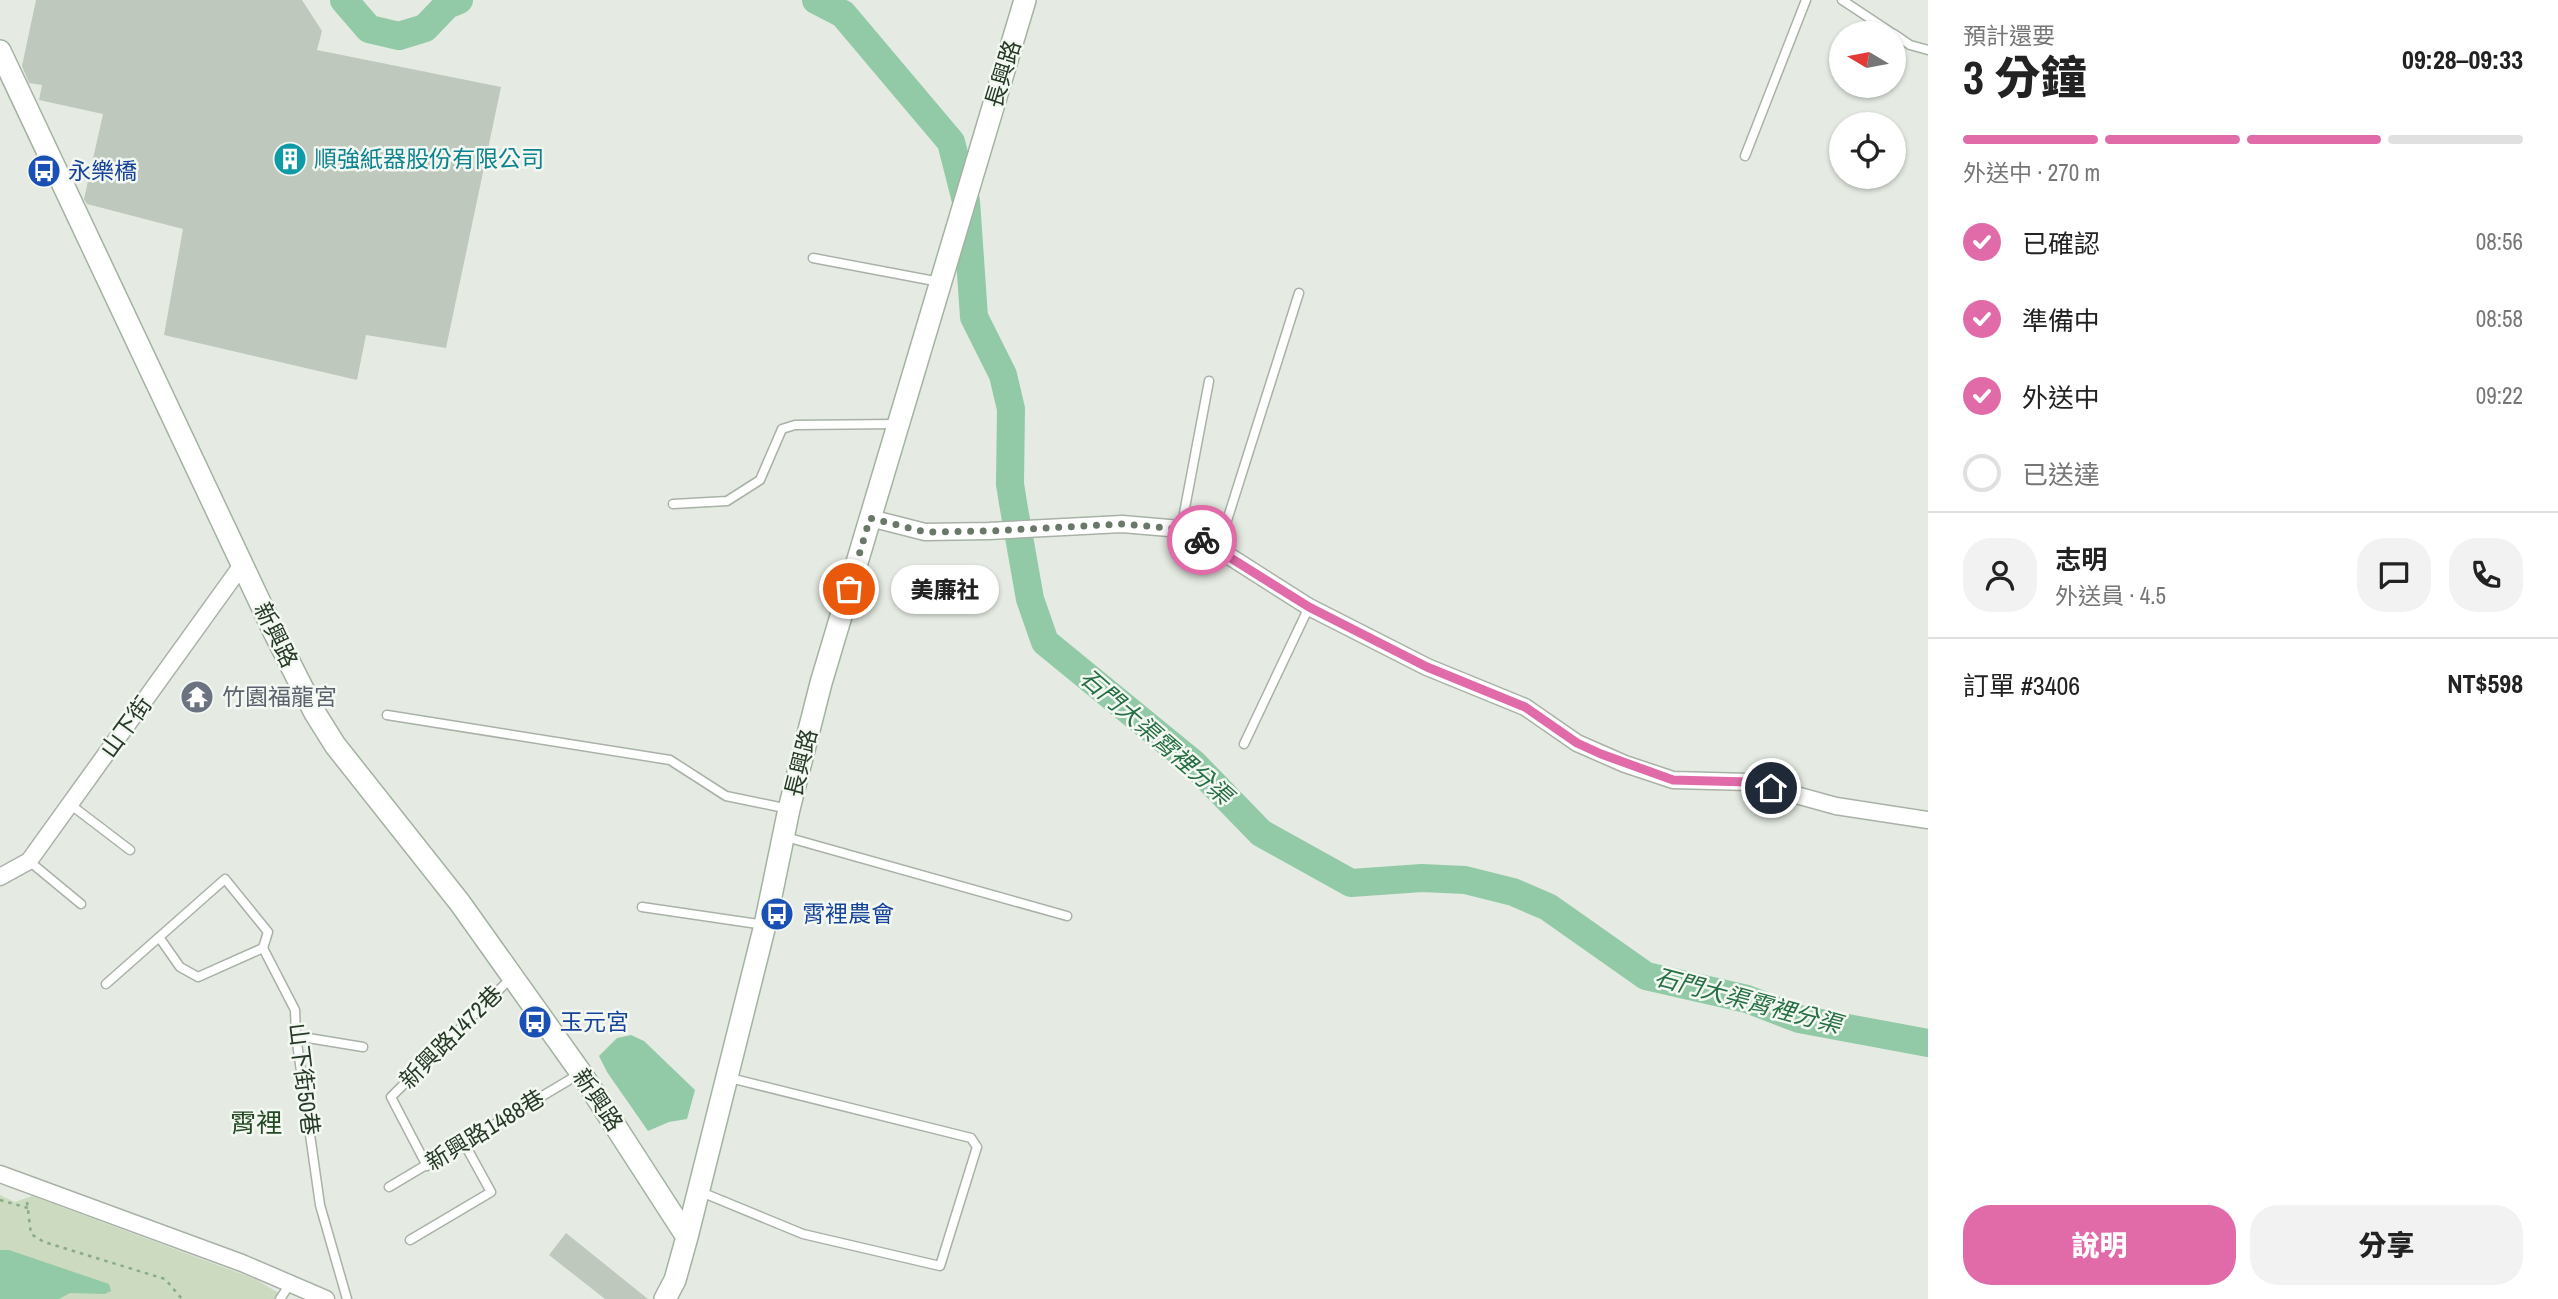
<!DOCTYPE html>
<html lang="zh-TW">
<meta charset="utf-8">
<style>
body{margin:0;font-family:"Archivo Narrow","Noto Sans TC",sans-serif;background:#f2f2f2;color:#222;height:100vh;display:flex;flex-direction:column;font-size:26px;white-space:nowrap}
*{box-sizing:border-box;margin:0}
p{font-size:23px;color:#767676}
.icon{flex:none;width:38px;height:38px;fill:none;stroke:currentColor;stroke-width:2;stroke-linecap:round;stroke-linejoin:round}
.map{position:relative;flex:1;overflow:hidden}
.details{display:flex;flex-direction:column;background:#fff;width:630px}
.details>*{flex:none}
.needle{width:46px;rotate:280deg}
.buttons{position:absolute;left:1829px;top:21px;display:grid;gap:14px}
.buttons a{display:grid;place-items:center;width:77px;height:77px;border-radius:50%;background:#fff;box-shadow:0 2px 5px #0004;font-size:35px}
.pin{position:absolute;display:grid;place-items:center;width:60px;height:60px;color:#fff;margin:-30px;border:4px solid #fff;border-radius:50%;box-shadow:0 2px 7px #0007}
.courier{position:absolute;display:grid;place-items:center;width:70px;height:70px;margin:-35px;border:5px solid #e16ba9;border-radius:50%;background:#fff;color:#222;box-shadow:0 2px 9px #0007}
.bubble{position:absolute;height:49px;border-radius:24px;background:#fff;box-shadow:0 2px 5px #0004;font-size:23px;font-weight:800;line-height:49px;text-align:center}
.summary em{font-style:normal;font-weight:800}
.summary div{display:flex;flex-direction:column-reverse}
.summary{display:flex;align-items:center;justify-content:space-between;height:119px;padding:0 35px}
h1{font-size:46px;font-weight:800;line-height:52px}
.bar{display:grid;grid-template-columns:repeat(4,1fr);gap:10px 7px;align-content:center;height:84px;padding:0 35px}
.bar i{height:9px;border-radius:5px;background:#e0e0e0}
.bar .current{background:#e16ba9}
.bar p{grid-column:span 4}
.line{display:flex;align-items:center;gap:18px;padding:0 35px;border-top:2px solid #e0e0e0}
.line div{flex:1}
.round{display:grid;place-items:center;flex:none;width:74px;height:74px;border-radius:28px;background:#f2f2f2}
ol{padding:0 35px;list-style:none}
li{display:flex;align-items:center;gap:21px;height:77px}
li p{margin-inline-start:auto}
li .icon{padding:7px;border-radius:50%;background:#e16ba9;color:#fff;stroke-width:4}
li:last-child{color:#767676}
li i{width:38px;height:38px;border:4px solid #e0e0e0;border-radius:50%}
.cta{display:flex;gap:14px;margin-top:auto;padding:14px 35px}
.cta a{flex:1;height:80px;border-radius:28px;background:#e16ba9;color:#fff;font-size:28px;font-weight:800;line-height:80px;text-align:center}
.cta a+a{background:#f2f2f2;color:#222}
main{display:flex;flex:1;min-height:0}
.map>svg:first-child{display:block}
.green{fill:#ccdabf}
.water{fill:#92caa7}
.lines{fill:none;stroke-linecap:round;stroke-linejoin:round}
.river{stroke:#92caa7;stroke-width:28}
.building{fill:#bec8bc}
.lane-casing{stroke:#a8b2a6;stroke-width:11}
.street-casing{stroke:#a8b2a6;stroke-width:19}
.secondary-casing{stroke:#a2b3a0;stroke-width:24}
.path{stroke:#8aab87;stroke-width:2.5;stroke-dasharray:3.5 5;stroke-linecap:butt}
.lane{stroke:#fff;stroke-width:8}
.street{stroke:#fff;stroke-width:16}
.secondary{stroke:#fff;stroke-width:21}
.done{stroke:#697868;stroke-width:7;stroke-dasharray:0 12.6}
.route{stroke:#e16ba9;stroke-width:9}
.labels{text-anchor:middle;stroke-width:5;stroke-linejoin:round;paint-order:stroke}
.street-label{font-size:23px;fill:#263a25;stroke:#f4f8f3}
.culture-label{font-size:23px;fill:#0d838f;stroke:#f4f8f3;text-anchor:start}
.transit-label{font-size:23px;fill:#164399;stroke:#f4f8f3;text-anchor:start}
.worship-label{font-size:23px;fill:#5b616d;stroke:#f4f8f3;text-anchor:start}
.water-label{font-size:24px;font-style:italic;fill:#266f43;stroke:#f4f8f3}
.quarter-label{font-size:26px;fill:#244a23;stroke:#f4f8f3}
</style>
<main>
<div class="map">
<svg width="1928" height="1299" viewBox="0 0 1928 1299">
<rect width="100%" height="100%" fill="#e5ebe3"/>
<path class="green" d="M0,1195L15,1202L32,1196L255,1279L284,1296L282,1299H0Z"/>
<path class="water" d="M631,1035L644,1041L695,1090L687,1119L669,1122L648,1131L607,1072L599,1056L617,1038Z
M0,1250H9L109,1284L111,1291L105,1294L70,1293L59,1299H0Z"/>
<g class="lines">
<path class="river" d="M344,0L369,29L399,36L425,28L447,5L459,0
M816,0L843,14L951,142L966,201L974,317L1003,375L1011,409L1010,484L1013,503L1030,599L1045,642L1193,763L1261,833L1351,883L1422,878L1465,880L1513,892L1548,907L1646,976L1747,999L1799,1019L1928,1043"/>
</g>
<path class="building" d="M36,0H302L322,31L317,50L501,87L446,348L366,335L357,380L164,335L183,229L87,204L84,199L103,114L39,100L42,85L29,83L22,66Z
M566,1233L648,1299H605L549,1255Z"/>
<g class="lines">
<defs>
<path id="lane" d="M1842,0L1892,33
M1894,34L1910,45L1928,50
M1745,156L1806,0
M813,258L940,282
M673,504L727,501L760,480L782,429L795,425L898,424
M1181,529L1209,381
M1218,549L1299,293
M387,715L670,760L726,796L789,809
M1244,744L1309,607
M71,805L130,850
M786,837L1067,916
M29,861L81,904
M642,907L765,925
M159,937L180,967L198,977L263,948
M106,984L225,879L268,932L263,948L295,1010L296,1036L320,1205L347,1299
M296,1036L363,1047
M427,1166L391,1097L512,977
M389,1187L581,1073
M701,1192L803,1234L940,1266L977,1147L971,1138L730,1078
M410,1240L491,1192L464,1143
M280,1299L290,1284"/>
<path id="street" d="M870,518L925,532L989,531L1122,524L1181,529L1218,549L1309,607L1427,667L1525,707L1577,743L1625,764L1673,780L1749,782L1836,806L1928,820
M0,877L29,861L242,565
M0,1174L242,1263L326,1299"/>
<path id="secondary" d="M0,51L273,630L315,713L335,745L460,903L581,1073L687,1237
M665,1299L675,1280L687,1237L765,925L789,809L821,683L1025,0"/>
</defs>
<use href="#lane" class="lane-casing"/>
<use href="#street" class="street-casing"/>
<use href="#secondary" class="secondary-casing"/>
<path class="path" d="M0,1200L28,1208
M27,1202L31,1234L44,1242L165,1279L182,1299"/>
<use href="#lane" class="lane"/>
<use href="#street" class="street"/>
<use href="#secondary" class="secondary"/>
</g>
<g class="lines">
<path class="done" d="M849,589L870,518L925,532L989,531L1122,524L1181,529L1202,540"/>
<path class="route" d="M1202,540L1309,607L1427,667L1525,707L1577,743L1601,754L1673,780L1749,782L1771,788"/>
</g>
<defs>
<symbol id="building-disc" viewBox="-11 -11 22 22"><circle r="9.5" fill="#0f9aa8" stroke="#f4f8f3"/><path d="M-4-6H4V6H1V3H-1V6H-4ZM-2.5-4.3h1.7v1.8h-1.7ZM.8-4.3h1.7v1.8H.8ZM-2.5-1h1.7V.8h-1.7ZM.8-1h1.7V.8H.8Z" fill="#fff"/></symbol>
<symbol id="bus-disc" viewBox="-11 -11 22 22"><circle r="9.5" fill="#1a4fb4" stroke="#f4f8f3"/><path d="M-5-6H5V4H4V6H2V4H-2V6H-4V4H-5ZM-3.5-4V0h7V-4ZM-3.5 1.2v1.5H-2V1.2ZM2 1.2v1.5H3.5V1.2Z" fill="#fff"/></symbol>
<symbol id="temple-disc" viewBox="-11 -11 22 22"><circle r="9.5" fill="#6b7280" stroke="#f4f8f3"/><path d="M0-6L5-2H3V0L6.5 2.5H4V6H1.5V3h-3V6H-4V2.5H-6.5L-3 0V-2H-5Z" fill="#fff"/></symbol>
</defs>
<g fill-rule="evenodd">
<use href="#building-disc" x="271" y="140" width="38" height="38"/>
<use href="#bus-disc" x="25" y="152" width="38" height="38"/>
<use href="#temple-disc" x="178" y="678" width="38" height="38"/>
<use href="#bus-disc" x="758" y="895" width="38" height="38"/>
<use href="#bus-disc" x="516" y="1003" width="38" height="38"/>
</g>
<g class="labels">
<g class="street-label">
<text transform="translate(1003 74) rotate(-73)" y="8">長興路</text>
<text transform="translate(276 635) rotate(64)" y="8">新興路</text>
<text transform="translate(126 727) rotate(-54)" y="8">山下街</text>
<text transform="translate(801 763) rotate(-76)" y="8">長興路</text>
<text transform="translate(451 1037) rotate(-45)" y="8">新興路1472巷</text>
<text transform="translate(304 1079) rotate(83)" y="8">山下街50巷</text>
<text transform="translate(598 1100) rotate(56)" y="8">新興路</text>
<text transform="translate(485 1130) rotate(-31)" y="8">新興路1488巷</text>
</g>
<g class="culture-label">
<text x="314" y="167">順強紙器股份有限公司</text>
</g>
<g class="transit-label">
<text x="68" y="179">永樂橋</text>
<text x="802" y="922">霄裡農會</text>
<text x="560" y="1030">玉元宮</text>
</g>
<g class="worship-label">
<text x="222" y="705">竹園福龍宮</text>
</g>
<g class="water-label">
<text transform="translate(1156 737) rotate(41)" y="8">石門大渠霄裡分渠</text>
<text transform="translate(1748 1001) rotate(15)" y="8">石門大渠霄裡分渠</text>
</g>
<g class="quarter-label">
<text x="256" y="1132">霄裡</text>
</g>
</g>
</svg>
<div class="buttons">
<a><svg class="needle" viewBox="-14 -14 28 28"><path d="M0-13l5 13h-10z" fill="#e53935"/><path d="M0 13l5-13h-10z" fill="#767676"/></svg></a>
<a><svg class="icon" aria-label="locate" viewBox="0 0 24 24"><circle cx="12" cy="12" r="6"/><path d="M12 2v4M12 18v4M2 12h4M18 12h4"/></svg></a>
</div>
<div class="pin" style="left:849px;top:589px;background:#ea580c"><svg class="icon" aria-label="bag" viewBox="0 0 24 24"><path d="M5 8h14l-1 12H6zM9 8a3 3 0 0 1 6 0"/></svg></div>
<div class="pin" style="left:1771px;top:788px;background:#1f2937"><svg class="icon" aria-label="home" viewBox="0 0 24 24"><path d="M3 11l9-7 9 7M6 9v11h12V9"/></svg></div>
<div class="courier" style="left:1202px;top:540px"><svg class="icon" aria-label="bike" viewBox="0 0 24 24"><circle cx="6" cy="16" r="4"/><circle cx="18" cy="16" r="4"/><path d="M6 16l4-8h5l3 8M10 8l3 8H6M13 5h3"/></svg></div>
<div class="bubble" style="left:891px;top:565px;width:108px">美廉社</div>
</div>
<section class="details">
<div class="summary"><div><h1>3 分鐘</h1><p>預計還要</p></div><em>09:28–09:33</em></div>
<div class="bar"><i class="current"></i><i class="current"></i><i class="current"></i><i></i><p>外送中 · 270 m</p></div>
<ol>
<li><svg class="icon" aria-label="check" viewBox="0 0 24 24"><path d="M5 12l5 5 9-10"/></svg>已確認<p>08:56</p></li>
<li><svg class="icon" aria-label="check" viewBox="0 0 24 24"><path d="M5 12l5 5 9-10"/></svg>準備中<p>08:58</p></li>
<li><svg class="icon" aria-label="check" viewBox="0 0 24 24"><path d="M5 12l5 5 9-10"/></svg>外送中<p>09:22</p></li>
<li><i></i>已送達</li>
</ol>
<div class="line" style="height:126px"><a class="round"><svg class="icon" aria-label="person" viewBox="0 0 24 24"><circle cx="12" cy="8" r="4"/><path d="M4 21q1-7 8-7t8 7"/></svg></a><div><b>志明</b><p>外送員 · 4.5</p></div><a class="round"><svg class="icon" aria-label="chat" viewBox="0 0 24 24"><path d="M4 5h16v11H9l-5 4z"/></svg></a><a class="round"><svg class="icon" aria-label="phone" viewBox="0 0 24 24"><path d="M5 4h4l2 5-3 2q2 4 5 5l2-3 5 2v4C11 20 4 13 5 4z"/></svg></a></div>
<div class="line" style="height:91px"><div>訂單 #3406</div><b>NT$598</b></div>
<div class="cta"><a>說明</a><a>分享</a></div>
</section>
</main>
